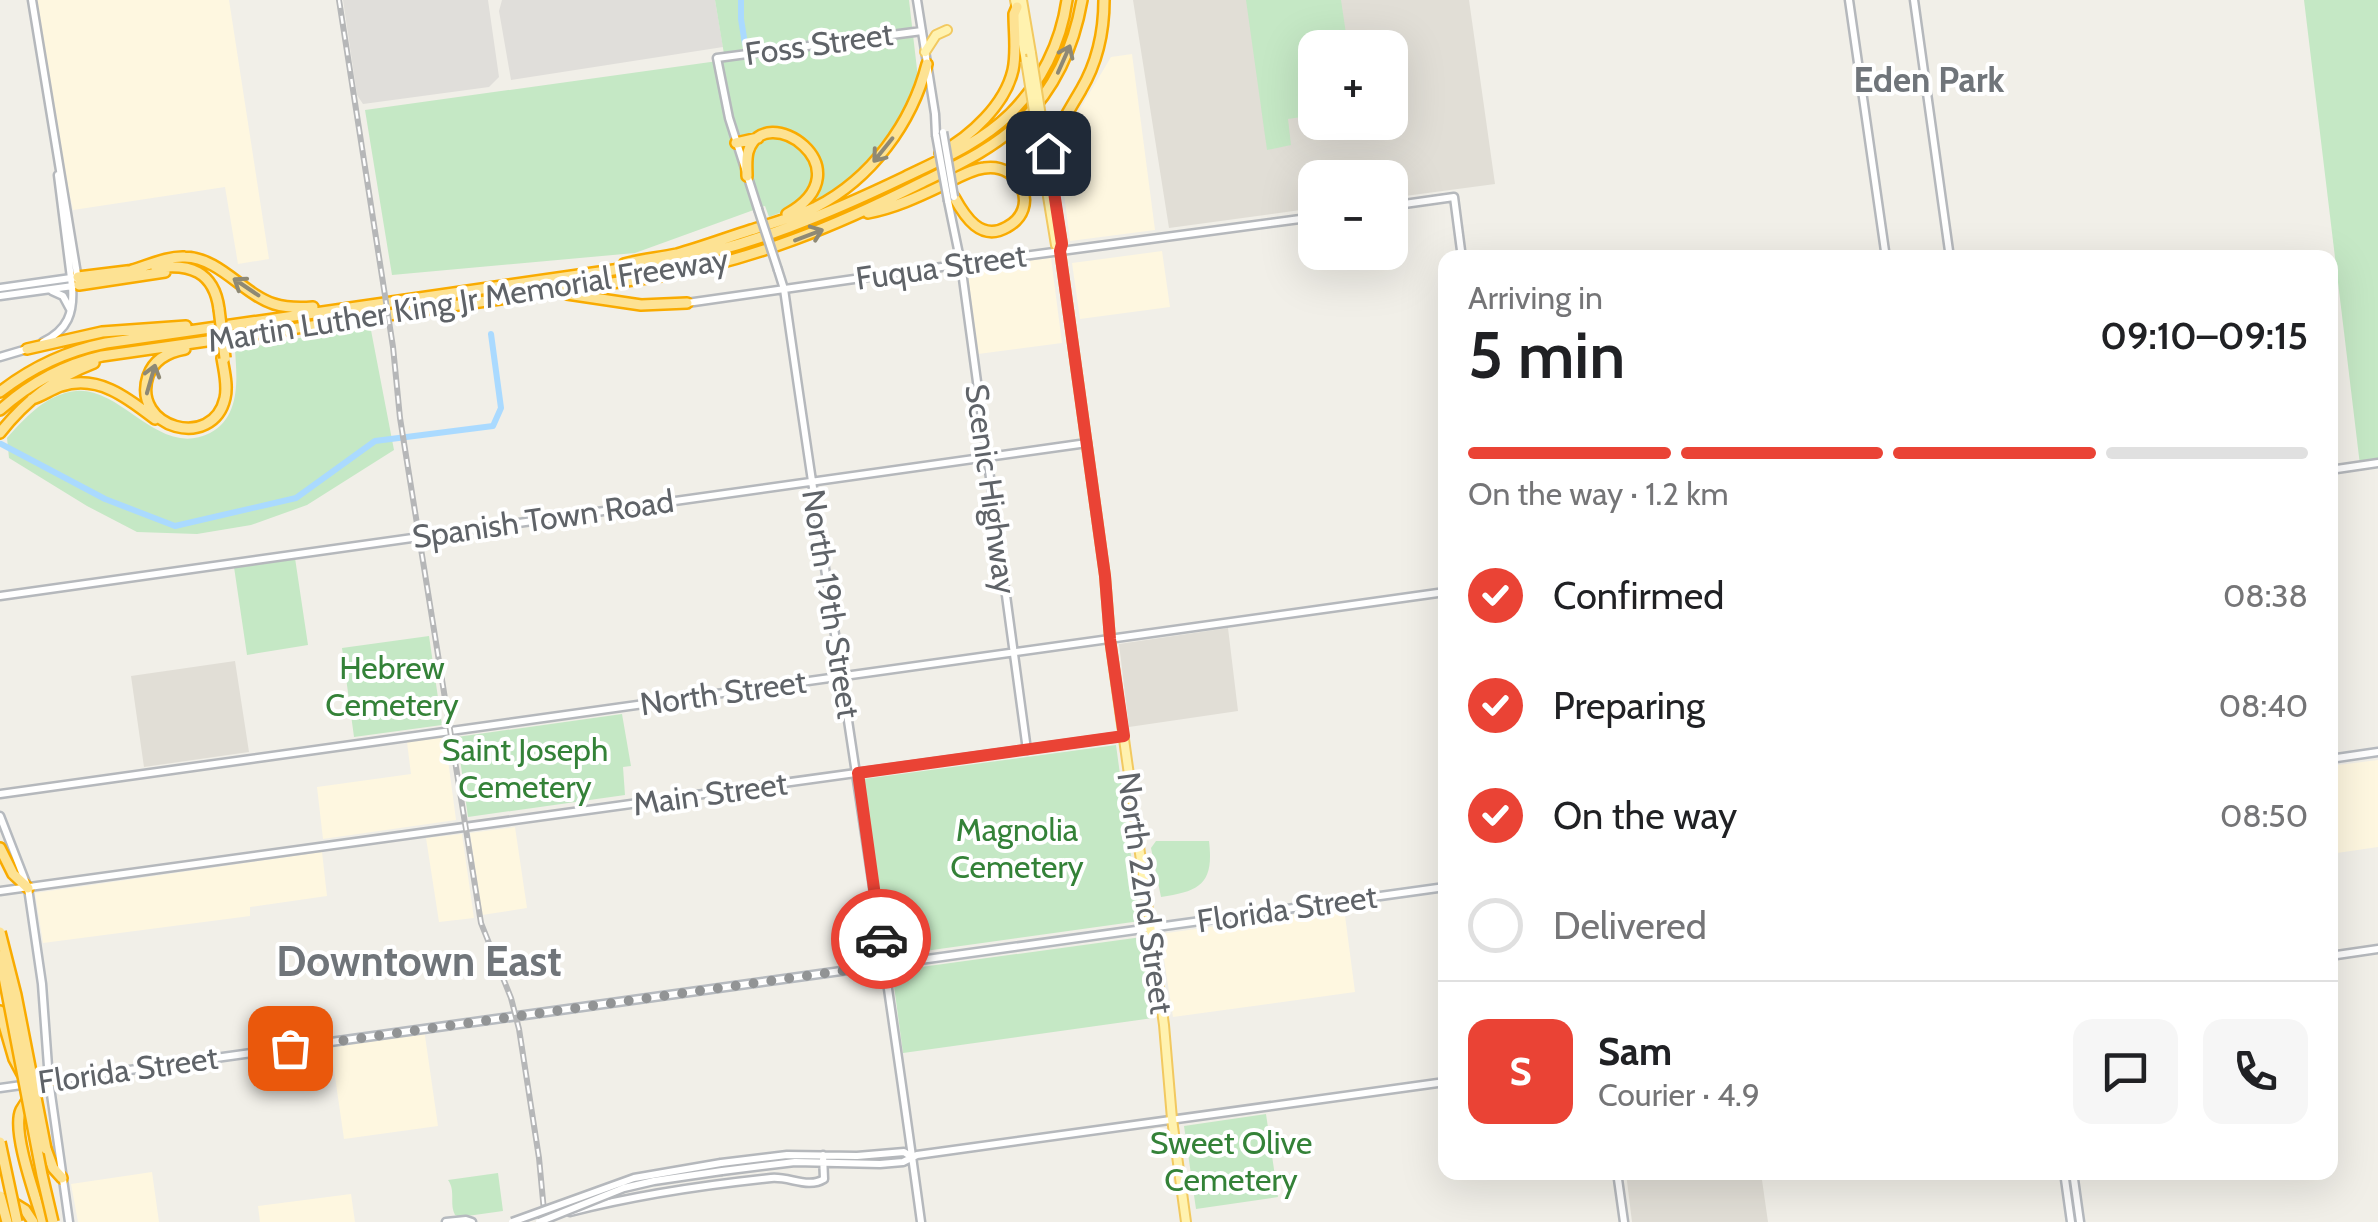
<!DOCTYPE html>
<meta charset="utf-8">
<style>
body{margin:0;font-family:Cabin,sans-serif;background:#f6f6f6;color:#202124;height:100vh;display:flex;flex-direction:column;font-size:38px;white-space:nowrap}
*{box-sizing:border-box;margin:0}
p{font-size:32px;color:#757577}
.icon{flex:none;width:55px;height:55px;fill:none;stroke:currentColor;stroke-width:2;stroke-linecap:round;stroke-linejoin:round}
.map{position:relative;flex:1;overflow:hidden}
.sheet{position:absolute;left:1438px;top:250px;width:900px;height:930px;display:flex;flex-direction:column;background:#fff;border-radius:20px;box-shadow:0 10px 40px #0002}
.sheet>*{flex:none}
.tools{position:absolute;left:1298px;top:30px;display:grid;gap:20px}
.tools a{display:grid;place-items:center;width:110px;height:110px;border-radius:20px;background:#fff;box-shadow:0 10px 40px #0002;font-size:50px}
.pin{position:absolute;display:grid;place-items:center;width:85px;height:85px;color:#fff;margin:-42px;border-radius:20px;box-shadow:0 5px 15px #0006}
.courier{position:absolute;display:grid;place-items:center;width:100px;height:100px;margin:-50px;border:8px solid #ea4335;border-radius:50%;background:#fff;color:#222;box-shadow:0 2px 12px #0007}
.headline em{font-style:normal;font-weight:600}
.headline div{display:flex;flex-direction:column-reverse}
.headline{display:flex;align-items:center;justify-content:space-between;height:170px;padding:0 30px}
h1{font-size:65px;font-weight:600;line-height:75px}
.bar{display:grid;grid-template-columns:repeat(4,1fr);gap:15px 10px;align-content:center;height:120px;padding:0 30px}
.bar i{height:12px;border-radius:8px;background:#e0e0e0}
.bar .active{background:#ea4335}
.bar p{grid-column:span 4}
.line{display:flex;align-items:center;gap:25px;padding:0 30px;border-top:2px solid #e0e0e0}
.line div{flex:1}
.round{display:grid;place-items:center;flex:none;width:105px;height:105px;border-radius:20px;background:#f6f6f6}
ol{padding:0 30px;list-style:none}
li{display:flex;align-items:center;gap:30px;height:110px}
li p{margin-inline-start:auto}
li .icon{padding:10px;border-radius:50%;background:#ea4335;color:#fff;stroke-width:4}
li:last-child{color:#757577}
li i{width:55px;height:55px;border:5px solid #e0e0e0;border-radius:50%}
.map>svg:first-child{display:block}
.commercial{fill:#fef7e0}
.industrial{fill:#e0deda}
.education{fill:#e1ded6;fill-rule:evenodd}
.green{fill:#c5e8c5}
.lines{fill:none;stroke-linecap:round;stroke-linejoin:round}
.canal{stroke:#aadaff;stroke-width:6}
.tertiary-casing{stroke:#b5b8bc;stroke-width:11}
.secondary-casing{stroke:#b6babf;stroke-width:11}
.primary-casing{stroke:#f2c960;stroke-width:12}
.motorway-casing{stroke:#f9ab00;stroke-width:14}
.tertiary{stroke:#fff;stroke-width:6}
.secondary{stroke:#fff;stroke-width:6}
.primary{stroke:#fff2af;stroke-width:8}
.motorway{stroke:#fde293;stroke-width:9}
.rail-casing{stroke:#b6b7b8;stroke-width:6}
.rail{stroke:#fff;stroke-width:2.5;stroke-dasharray:8;stroke-linecap:butt}
.tertiary-bridge-casing{stroke:#b5b8bc;stroke-width:11;stroke-linecap:butt}
.primary-bridge-casing{stroke:#f2c960;stroke-width:12;stroke-linecap:butt}
.motorway-bridge-casing{stroke:#f9ab00;stroke-width:14;stroke-linecap:butt}
.tertiary-bridge{stroke:#fff;stroke-width:6}
.primary-bridge{stroke:#fff2af;stroke-width:8}
.motorway-bridge{stroke:#fde293;stroke-width:9}
.oneway{stroke:#8e8975}
.done{stroke:#929495;stroke-width:10;stroke-dasharray:0 18}
.route{stroke:#ea4335;stroke-width:12}
.labels{text-anchor:middle;stroke-width:8;stroke-linejoin:round;paint-order:stroke}
.street-label{font-size:32px;fill:#5f6368;stroke:#fff}
.park-label{font-size:32px;fill:#348238;stroke:#fff}
.neighbourhood-label{font-size:35px;font-weight:bold;fill:#70757a;stroke:#fff}
.district-label{font-size:42px;font-weight:bold;fill:#70757a;stroke:#fff}
</style>
<div class="map">
<svg width="2378" height="1222" viewBox="0 0 2378 1222">
<rect width="100%" height="100%" fill="#f1efe8"/>
<path class="commercial" d="M35,0H229L269,259L238,264L225,187L73,210L58,140Z
M1132,54L1155,230L1070,241L1058,146L1111,57Z
M1162,251L1170,307L1080,319L1072,263Z
M1051,258L1062,343L978,354L967,268Z
M445,737L456,820L323,839L317,787L411,774L407,742Z
M2378,760V847L2330,854V766Z
M515,827L527,908L482,915L470,833Z
M462,834L474,918L439,922L426,838Z
M322,852L327,896L250,907V916L43,943L35,893Z
M1344,908L1355,992L1173,1017L1160,934Z
M424,1029L438,1126L344,1139L330,1042Z
M152,1172L159,1222H78L71,1184Z
M351,1194L355,1222H260L258,1206Z"/>
<path class="industrial" d="M343,0H488L499,77L489,87L363,104L357,95Z
M502,0H715L723,47L511,80L499,11Z"/>
<path class="education" d="M1133,0H1469L1495,184L1390,198V178H1315V208L1169,228ZM1315,48H1390V122H1315Z
M1228,628L1238,711L1129,727L1119,644Z
M235,661L249,752L144,767L131,676Z
M1626,1173H1761L1768,1222H1632Z"/>
<path class="green" d="M715,0H909L918,78L911,100L899,120L881,145L837,191L769,217L765,206L635,253L392,275L365,110L725,60Z
M1246,0H1341L1348,47L1315,48V115L1288,119L1291,145L1267,150Z
M2304,0H2378V462L2360,465Z
M370,325L394,450L307,505L251,525L197,534L137,532L87,506L9,458L7,438C26,417 46,394 76,391C123,387 159,459 210,433C241,417 237,378 235,350Z
M295,558L308,645L247,655L234,567Z
M429,636L442,725L354,737L342,648Z
M622,714L631,766L623,767L625,795L468,817L457,737Z
M1116,745L1140,921L889,956L864,779Z
M1156,841H1209C1214,883 1201,891 1161,897L1151,848Z
M1142,937L1153,1018L903,1053L892,971Z
M1266,1114L1278,1197L1196,1209L1184,1126Z
M498,1173L503,1211L460,1217L455,1215C449,1204 456,1191 448,1180Z"/>
<g class="lines">
<path class="canal" d="M741,0V19L745,44
M1,444L105,499L175,526L296,498L375,441L493,426L501,408L491,334"/>
<defs>
<path id="tertiary" d="M32,0L78,280
M917,0L935,114L936,135
M1849,0L1886,258
M1914,0L1950,258
M58,175L72,286
M948,201L961,264L1027,750
M1390,206L1454,197L1462,258
M758,209L729,118L717,58L922,31
M778,270L784,289C828,600 879,910 921,1222
M687,303L882,275L1315,217
M2330,470L2378,463
M0,596L1087,443
M0,794L1445,592
M0,891L1124,736
M2330,956L2378,949
M721,1163L787,1155L857,1156L904,1152L910,1156
M722,1171L795,1162L880,1164L903,1162L917,1155L1445,1082
M1617,1172L1624,1222
M570,1212C636,1195 704,1185 771,1178C789,1176 808,1189 824,1179L823,1155"/>
<path id="secondary" d="M0,288L78,277
M52,291L63,296L70,309
M0,296L73,286
M43,342C68,330 74,313 72,286
M0,357L27,349
M2330,759L2378,752
M0,816L28,888L42,984L49,1080L69,1222
M0,1088L1445,887
M2064,1172L2071,1222
M2073,1172L2080,1222
M446,1222L466,1220L472,1222"/>
<path id="primary" d="M1015,0L1026,61
M1022,0L1031,53
M925,52L936,35L947,30
M1043,129L1062,244L1060,251L1105,576L1110,639L1164,1025L1172,1119L1186,1222
M1038,136L1056,245L1060,251"/>
<path id="motorway" d="M736,143L758,138
M940,153C970,137 1005,105 1013,70C1017,52 1014,33 1014,14L1017,7
M747,176C747,169 746,160 748,152C764,98 868,169 787,214
M1051,177C1052,164 1053,151 1056,138C1061,121 1072,106 1081,90C1097,63 1104,31 1104,0
M868,213C894,208 918,197 941,186C955,179 969,170 984,168C1021,162 1041,209 1007,227C981,242 965,217 954,197
M624,264C641,259 659,258 677,254C702,247 726,238 751,230C773,223 795,217 816,207C871,179 912,123 927,64
M156,268C189,263 214,271 219,309
M132,270C149,265 168,256 185,257C220,258 243,294 274,304C287,308 301,308 313,307
M78,277L135,270
M79,285L165,272
M567,294L641,305L687,303
M27,349L102,332L186,326
M185,349C168,352 154,359 148,376C131,428 213,451 225,398C228,385 224,371 222,358
M0,392C32,367 66,351 106,343L669,262C753,245 828,214 905,177C942,159 980,143 1010,114C1041,83 1061,43 1067,0
M32,399C42,396 50,390 61,386C98,374 128,398 155,419
M0,410C30,383 63,365 102,356L661,276C753,260 836,226 919,184C955,166 992,150 1022,121C1055,88 1074,46 1082,0
M0,433C26,400 55,378 94,363
M0,848L13,874L28,888
M0,1011L14,1059L22,1074
M46,1149L53,1168L62,1178
M7,1199L25,1210L33,1222
M43,1222C36,1198 11,1130 21,1110C27,1098 39,1089 49,1080"/>
</defs>
<use href="#tertiary" class="tertiary-casing"/>
<use href="#secondary" class="secondary-casing"/>
<use href="#primary" class="primary-casing"/>
<use href="#motorway" class="motorway-casing"/>
<use href="#tertiary" class="tertiary"/>
<use href="#secondary" class="secondary"/>
<use href="#primary" class="primary"/>
<use href="#motorway" class="motorway"/>
<defs>
<path id="rail" d="M339,0L393,347L400,418L481,923L511,998L519,1029L539,1158L545,1222"/>
</defs>
<use href="#rail" class="rail-casing"/>
<use href="#rail" class="rail"/>
<defs>
<path id="tertiary-bridge" d="M943,132L954,197
M936,135L948,201
M758,209L778,270
M512,1222L634,1178L721,1163
M539,1222L624,1188L654,1181L722,1171"/>
<path id="primary-bridge" d="M1031,53L1043,129
M1026,61L1038,136"/>
<path id="motorway-bridge" d="M219,309L225,358
M0,932L16,995L46,1149
M0,956L42,1175L53,1222
M0,1142L17,1222
M0,1196L7,1222"/>
</defs>
<use href="#tertiary-bridge" class="tertiary-bridge-casing"/>
<use href="#primary-bridge" class="primary-bridge-casing"/>
<use href="#motorway-bridge" class="motorway-bridge-casing"/>
<use href="#tertiary-bridge" class="tertiary-bridge"/>
<use href="#primary-bridge" class="primary-bridge"/>
<use href="#motorway-bridge" class="motorway-bridge"/>
</g>
<defs><path id="oneway-shaft" d="M-6 0H5M1.5-3L5.5 0L1.5 3" fill="none" stroke-width="1.6" stroke-linecap="round" stroke-linejoin="round" transform="scale(2.5)"/></defs>
<g class="oneway">
<use href="#oneway-shaft" transform="translate(1064 59) rotate(-66)"/>
<use href="#oneway-shaft" transform="translate(883 150) rotate(129)"/>
<use href="#oneway-shaft" transform="translate(809 235) rotate(-21)"/>
<use href="#oneway-shaft" transform="translate(246 287) rotate(-146)"/>
<use href="#oneway-shaft" transform="translate(151 379) rotate(-74)"/>
</g>
<g class="lines">
<path class="done" d="M290,1048L884,965L881,939"/>
<path class="route" d="M881,939L858,773L1124,736L1110,639L1105,576L1060,251L1062,244L1048,153"/>
</g>
<g class="labels">
<g class="street-label">
<text transform="translate(819 44) rotate(-8)" y="11">Foss Street</text>
<text transform="translate(941 267) rotate(-8)" y="11">Fuqua Street</text>
<text transform="translate(468 300) rotate(-9)" y="11">Martin Luther King Jr Memorial Freeway</text>
<text transform="translate(991 489) rotate(82)" y="11">Scenic Highway</text>
<text transform="translate(543 519) rotate(-8)" y="11">Spanish Town Road</text>
<text transform="translate(831 604) rotate(81)" y="11">North 19th Street</text>
<text transform="translate(723 693) rotate(-8)" y="11">North Street</text>
<text transform="translate(710 794) rotate(-8)" y="11">Main Street</text>
<text transform="translate(1145 893) rotate(82)" y="11">North 22nd Street</text>
<text transform="translate(1287 909) rotate(-8)" y="11">Florida Street</text>
<text transform="translate(128 1070) rotate(-8)" y="11">Florida Street</text>
</g>
<g class="park-label">
<text x="392" y="679">Hebrew<tspan x="392" dy="37">Cemetery</tspan></text>
<text x="525" y="761">Saint Joseph<tspan x="525" dy="37">Cemetery</tspan></text>
<text x="1017" y="841">Magnolia<tspan x="1017" dy="37">Cemetery</tspan></text>
<text x="1231" y="1154">Sweet Olive<tspan x="1231" dy="37">Cemetery</tspan></text>
</g>
<g class="neighbourhood-label">
<text x="1929" y="92">Eden Park</text>
</g>
<g class="district-label">
<text x="419" y="976">Downtown East</text>
</g>
</g>
</svg>
<div class="tools">
<a>+</a>
<a>−</a>
</div>
<div class="pin" style="left:290px;top:1048px;background:#ea580c"><svg class="icon" aria-label="bag" viewBox="0 0 24 24"><path d="M5 8h14l-1 12H6zM9 8a3 3 0 0 1 6 0"/></svg></div>
<div class="pin" style="left:1048px;top:153px;background:#1f2937"><svg class="icon" aria-label="home" viewBox="0 0 24 24"><path d="M3 11l9-7 9 7M6 9v11h12V9"/></svg></div>
<div class="courier" style="left:881px;top:939px"><svg class="icon" aria-label="car" viewBox="0 0 24 24"><path d="M5 17H2v-5l4-1 3-4h7l3 4 3 1v5h-3M9 17h6M6 11h13"/><circle cx="7" cy="17" r="2"/><circle cx="17" cy="17" r="2"/></svg></div>
<section class="sheet">
<div class="headline"><div><h1>5 min</h1><p>Arriving in</p></div><em>09:10–09:15</em></div>
<div class="bar"><i class="active"></i><i class="active"></i><i class="active"></i><i></i><p>On the way · 1.2 km</p></div>
<ol>
<li><svg class="icon" aria-label="check" viewBox="0 0 24 24"><path d="M5 12l5 5 9-10"/></svg>Confirmed<p>08:38</p></li>
<li><svg class="icon" aria-label="check" viewBox="0 0 24 24"><path d="M5 12l5 5 9-10"/></svg>Preparing<p>08:40</p></li>
<li><svg class="icon" aria-label="check" viewBox="0 0 24 24"><path d="M5 12l5 5 9-10"/></svg>On the way<p>08:50</p></li>
<li><i></i>Delivered</li>
</ol>
<div class="line" style="height:180px"><b class="round" style="background:#ea4335;color:#fff">S</b><div><b>Sam</b><p>Courier · 4.9</p></div><a class="round"><svg class="icon" aria-label="chat" viewBox="0 0 24 24"><path d="M4 5h16v11H9l-5 4z"/></svg></a><a class="round"><svg class="icon" aria-label="phone" viewBox="0 0 24 24"><path d="M5 4h4l2 5-3 2q2 4 5 5l2-3 5 2v4C11 20 4 13 5 4z"/></svg></a></div>
</section>
</div>
